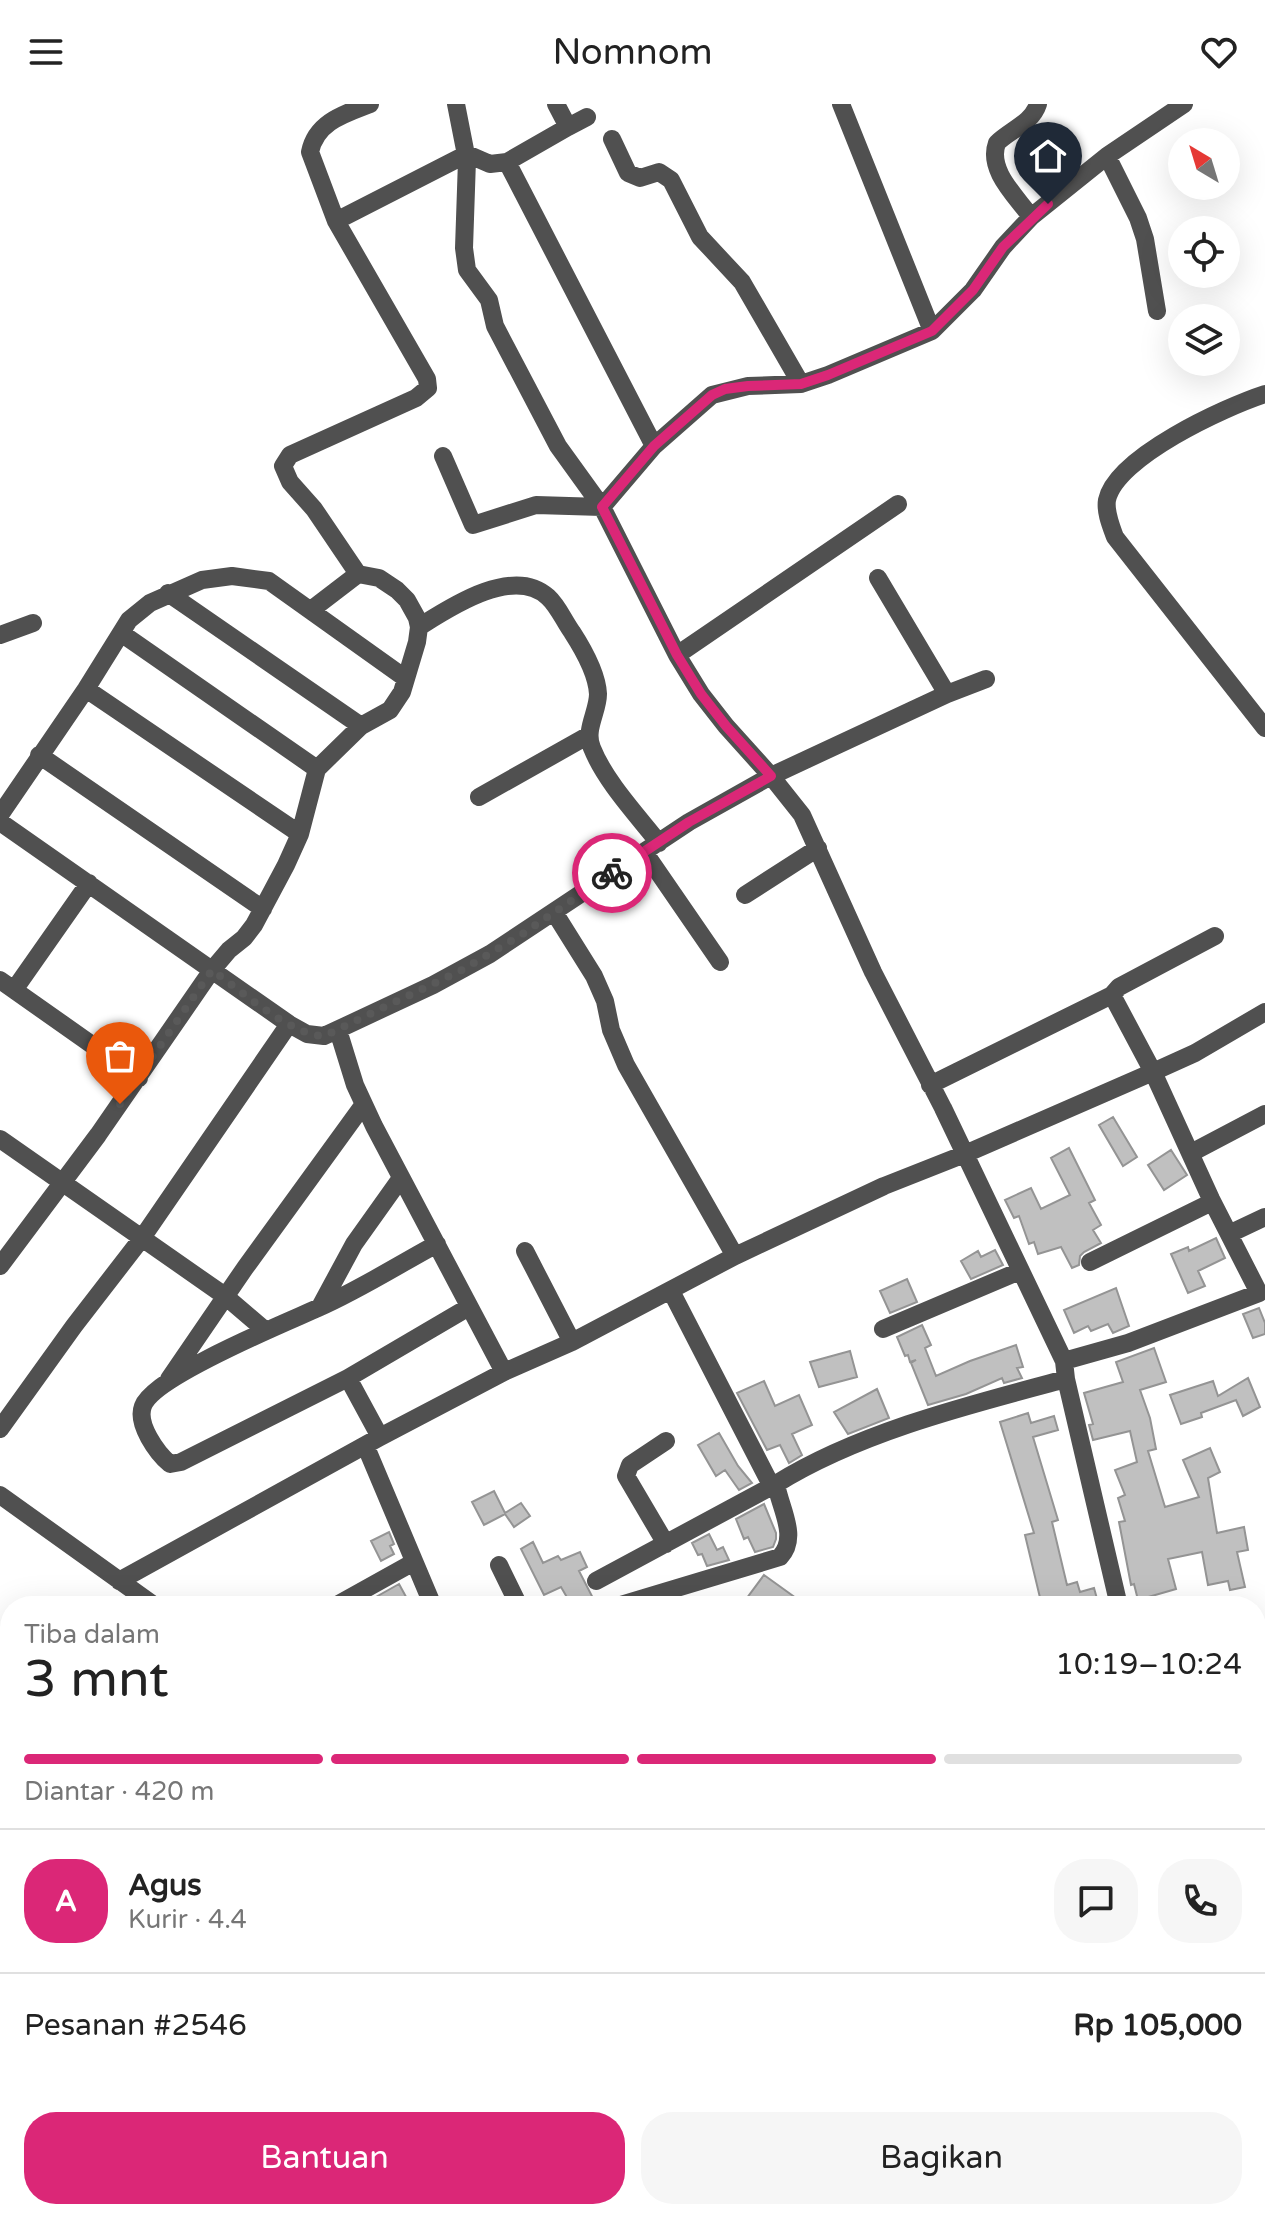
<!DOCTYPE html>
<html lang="id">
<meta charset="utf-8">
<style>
body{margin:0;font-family:"Varela Round",sans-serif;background:#f6f6f6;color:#222;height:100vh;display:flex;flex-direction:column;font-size:30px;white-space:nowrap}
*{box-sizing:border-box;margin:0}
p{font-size:26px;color:#767676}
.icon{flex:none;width:44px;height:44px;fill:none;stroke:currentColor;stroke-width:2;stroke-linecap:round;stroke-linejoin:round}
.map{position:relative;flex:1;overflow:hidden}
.panel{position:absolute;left:0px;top:1492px;width:1266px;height:624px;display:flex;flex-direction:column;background:#fff;border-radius:32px 32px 0 0;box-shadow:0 8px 32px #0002}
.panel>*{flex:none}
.needle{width:52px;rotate:322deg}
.tools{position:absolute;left:1168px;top:24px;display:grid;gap:16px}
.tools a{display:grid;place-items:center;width:72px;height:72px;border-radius:50%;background:#fff;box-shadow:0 8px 32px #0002;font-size:40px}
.pin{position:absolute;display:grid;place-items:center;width:68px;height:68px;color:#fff;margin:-82px -34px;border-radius:50% 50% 50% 0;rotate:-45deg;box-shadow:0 0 8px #0007}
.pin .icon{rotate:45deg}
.courier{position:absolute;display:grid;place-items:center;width:80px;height:80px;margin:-40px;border:6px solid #db2777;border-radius:50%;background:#fff;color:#222;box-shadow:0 2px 10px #0007}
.headline em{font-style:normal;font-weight:600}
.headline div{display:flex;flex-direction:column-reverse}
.headline{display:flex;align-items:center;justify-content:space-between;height:136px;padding:0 24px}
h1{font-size:52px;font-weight:600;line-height:60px}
.bar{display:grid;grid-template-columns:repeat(4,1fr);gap:12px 8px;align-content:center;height:96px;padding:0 24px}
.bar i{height:10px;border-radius:6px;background:#e0e0e0}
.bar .current{background:#db2777}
.bar p{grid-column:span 4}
.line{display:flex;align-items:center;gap:20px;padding:0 24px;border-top:2px solid #e0e0e0}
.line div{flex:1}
.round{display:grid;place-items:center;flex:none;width:84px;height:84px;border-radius:32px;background:#f6f6f6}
.primary-button{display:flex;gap:16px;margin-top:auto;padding:16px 24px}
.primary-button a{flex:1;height:92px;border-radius:32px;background:#db2777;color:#fff;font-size:32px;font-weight:600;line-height:92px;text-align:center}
.primary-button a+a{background:#f6f6f6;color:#222}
header{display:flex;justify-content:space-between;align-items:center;height:104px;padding:0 24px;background:#fff;font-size:36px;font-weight:600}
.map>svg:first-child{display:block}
.building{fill:#c0c0c0;stroke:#949494;stroke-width:2}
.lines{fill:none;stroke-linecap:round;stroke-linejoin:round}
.major-casing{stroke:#dbdbdb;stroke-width:22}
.minor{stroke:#505050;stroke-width:18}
.major{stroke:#000;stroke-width:20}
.done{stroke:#595959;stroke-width:8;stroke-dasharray:0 14.4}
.route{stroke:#db2777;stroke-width:10}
</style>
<header><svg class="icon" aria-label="menu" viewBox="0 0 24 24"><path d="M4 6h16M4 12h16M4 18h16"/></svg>Nomnom<svg class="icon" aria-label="heart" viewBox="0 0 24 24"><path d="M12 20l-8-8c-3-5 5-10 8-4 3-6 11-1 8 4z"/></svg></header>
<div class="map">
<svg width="1265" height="2116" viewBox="0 0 1265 2116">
<rect width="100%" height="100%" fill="#fff"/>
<path class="building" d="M1113,1013L1137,1053L1123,1062L1099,1021Z
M1069,1044L1095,1096L1089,1099L1101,1121L1093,1126L1101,1139L1084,1148L1080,1152L1079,1161L1072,1164L1061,1143L1038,1150L1034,1138L1029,1140L1019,1112L1014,1114L1005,1096L1031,1084L1041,1105L1070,1091L1051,1054Z
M1171,1046L1187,1071L1164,1086L1148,1061Z
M1216,1134L1225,1154L1198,1167L1205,1182L1188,1189L1171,1150L1188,1143L1189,1147Z
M995,1146L1003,1161L971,1175L961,1157L978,1147L981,1153Z
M907,1175L917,1198L890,1209L880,1187Z
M1116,1184L1129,1222L1113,1229L1108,1220L1091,1227L1088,1222L1074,1229L1064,1206Z
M1259,1204L1265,1219V1230L1253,1234L1243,1210Z
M922,1221L931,1241L925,1244L936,1272L970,1257L1016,1241L1023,1263L1017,1264L1022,1274L1004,1279L1002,1274L966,1290L928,1301L911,1259L916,1256L910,1258L908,1251L905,1252L897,1233Z
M1154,1244L1166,1278L1140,1286L1150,1314L1156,1345L1148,1347L1165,1403L1199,1393L1183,1356L1210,1344L1220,1368L1208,1374L1217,1429L1244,1423L1248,1446L1237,1448L1245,1483L1230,1486L1228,1477L1208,1481L1202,1448L1168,1455L1176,1485L1138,1496L1134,1480L1131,1481L1119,1418L1125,1417L1118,1394L1125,1391L1115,1366L1137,1358L1130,1327L1093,1336L1089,1321L1093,1320L1084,1289L1123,1278L1116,1258Z
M850,1247L857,1273L819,1283L810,1258Z
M1248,1274L1260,1303L1243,1312L1236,1296L1201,1309L1202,1313L1181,1320L1170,1291L1213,1277L1218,1292Z
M764,1277L775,1302L799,1291L812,1321L792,1330L802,1351L789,1359L780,1341L767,1346L737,1289Z
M877,1285L889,1314L848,1330L834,1308Z
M1028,1309L1031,1319L1054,1312L1058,1326L1033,1333L1058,1416L1052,1418L1067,1481L1077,1478L1080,1488L1094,1484L1099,1502H1042L1025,1431L1034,1429L1000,1318Z
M719,1329L738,1362L752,1379L739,1386L725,1366L716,1372L698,1341Z
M494,1387L505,1409L521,1399L530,1412L514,1423L505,1410L484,1421L472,1398Z
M764,1400L776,1429V1435L773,1443L755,1448L748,1433L744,1435L736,1415Z
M389,1428L394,1440L390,1442L394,1450L381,1457L371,1437Z
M709,1430L717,1446L723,1443L729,1456L707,1462L702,1450L698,1451L692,1439Z
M533,1438L543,1459L558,1452L561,1456L580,1448L587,1463L579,1467L595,1498L588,1502H572L561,1483L544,1491L521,1445Z
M764,1471L807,1502H741Z
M399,1480L411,1502H360Z"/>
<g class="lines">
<defs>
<path id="major" d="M1256,1810L1265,1805
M754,2116L769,2106"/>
</defs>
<use href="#major" class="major-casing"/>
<path class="minor" d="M556,0L568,23L507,58L654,342
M841,0L932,227
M568,23L587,13
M612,35L628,69L640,74L659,68L671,76L700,133L742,178L801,280
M1107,52L1138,114L1145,135L1157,207
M1031,113C1016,92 987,66 997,39C1010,26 1032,19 1038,0
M336,117L467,50L490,60L507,58
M1265,290C1225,303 1116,353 1107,396C1105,408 1111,422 1115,433L1265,624
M443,352L473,421L536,401L602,403L558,342L495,222L489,196L467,166L464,144L467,56L456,0
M358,470L314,405L290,378L283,362L290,351L416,294L428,284L427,275L336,117L310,48C316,18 344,10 370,0
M878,474L947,590
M168,489L361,622
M419,523C449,504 513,461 548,493C558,502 564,517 572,528C583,545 597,569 598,590C598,608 584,626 592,644C605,677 637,711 659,739
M121,529L317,665
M0,531L33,519
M677,551L898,400
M86,585L300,730
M39,651L263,805
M479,693L589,631
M0,711L86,585L129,516L150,499L202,476L232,472L269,477L405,574
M0,718L289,920L307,930L324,932L433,881L490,850L689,718L771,672L947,590L986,575
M645,749L720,858
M745,791L818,744
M554,808L594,872L605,897L611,926L626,961L735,1152
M0,876L139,974
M14,886L89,779
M338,926L355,981L374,1022L504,1268
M930,981L1112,891L1119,883L1215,832
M0,1035L225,1192L266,1227
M1191,1049L1265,1010
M1229,1130L1265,1113
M437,1140C398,1161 359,1186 318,1204C285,1219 154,1272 143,1302C136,1320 157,1349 170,1360L181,1358L348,1274L469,1203
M525,1147L572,1238
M1090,1158L1212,1098
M0,1162L98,1031L212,866L229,846L244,834L254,821L286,761L300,730L317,665L361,622L390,606L402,588L417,538L419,523L417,514L407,496L397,486L379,474L358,470L311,506
M671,1187L771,1381
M320,1203L354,1140L401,1074
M883,1225L1020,1167
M1064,1257L1128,1239L1259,1189L1211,1095L1153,968L1112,891
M348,1274L380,1333
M169,1275L245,1164L364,1000
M0,1325L74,1222L142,1134L289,920
M366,1343L433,1502
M0,1391L155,1502
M666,1440L626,1372L630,1361L666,1337
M499,1461L519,1502
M119,1477L380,1333L504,1268L572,1238L735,1152L884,1082L965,1050L1153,968L1195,949L1265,908
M596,1477L776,1380
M335,1502L414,1458
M617,1502L780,1453C799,1433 780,1404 776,1380C859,1328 972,1300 1066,1275
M1119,1502L1066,1275L1064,1257L943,1004L873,868L802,711L771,672L726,622L701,590L677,551L602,403L654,342L712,291L748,282L801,280L828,271L932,227L973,186L1003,143L1031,113L1107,52L1184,0
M0,1631L10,1643
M0,1788L10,1805
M0,1892L8,1905V1913L0,1920
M0,1935L10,1929
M1256,2032L1265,2058
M271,2108L275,2116
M190,2116L195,2106
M339,2116L356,2106
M587,2116L602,2106"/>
<use href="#major" class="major"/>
</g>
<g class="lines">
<path class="done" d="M120,1000L212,866C240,886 290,931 324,932L462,866L521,831L612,769"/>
<path class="route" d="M612,769L689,718L771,672L726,622L701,590L677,551L602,403L654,342L712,291L725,285L748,282L801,280L828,271L932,227L973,186L1003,143L1048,100"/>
</g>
</svg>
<div class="tools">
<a><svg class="needle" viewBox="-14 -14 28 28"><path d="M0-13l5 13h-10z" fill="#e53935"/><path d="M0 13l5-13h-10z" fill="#767676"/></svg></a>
<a><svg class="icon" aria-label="locate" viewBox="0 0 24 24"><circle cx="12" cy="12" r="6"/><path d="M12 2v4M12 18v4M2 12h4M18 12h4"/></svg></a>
<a><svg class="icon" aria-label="layers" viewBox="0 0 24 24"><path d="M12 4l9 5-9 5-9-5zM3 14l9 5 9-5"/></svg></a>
</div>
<div class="pin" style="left:120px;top:1000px;background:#ea580c"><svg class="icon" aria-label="bag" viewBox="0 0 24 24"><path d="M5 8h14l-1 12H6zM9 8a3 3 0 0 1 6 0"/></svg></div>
<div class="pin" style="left:1048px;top:100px;background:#1f2937"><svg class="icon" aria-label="home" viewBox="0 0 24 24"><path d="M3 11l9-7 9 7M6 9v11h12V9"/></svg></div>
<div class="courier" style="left:612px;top:769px"><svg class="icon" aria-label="bike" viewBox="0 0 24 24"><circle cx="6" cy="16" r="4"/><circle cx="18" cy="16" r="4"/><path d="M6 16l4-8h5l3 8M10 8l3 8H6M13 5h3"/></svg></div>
<section class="panel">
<div class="headline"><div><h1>3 mnt</h1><p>Tiba dalam</p></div><em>10:19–10:24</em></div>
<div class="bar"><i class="current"></i><i class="current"></i><i class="current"></i><i></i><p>Diantar · 420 m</p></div>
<div class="line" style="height:144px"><b class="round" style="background:#db2777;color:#fff">A</b><div><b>Agus</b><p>Kurir · 4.4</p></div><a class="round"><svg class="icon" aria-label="chat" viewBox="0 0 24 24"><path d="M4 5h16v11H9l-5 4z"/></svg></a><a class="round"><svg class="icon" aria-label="phone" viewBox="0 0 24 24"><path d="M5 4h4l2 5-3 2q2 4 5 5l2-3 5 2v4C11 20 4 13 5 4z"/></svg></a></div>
<div class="line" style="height:104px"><div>Pesanan #2546</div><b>Rp 105,000</b></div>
<div class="primary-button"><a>Bantuan</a><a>Bagikan</a></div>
</section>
</div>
